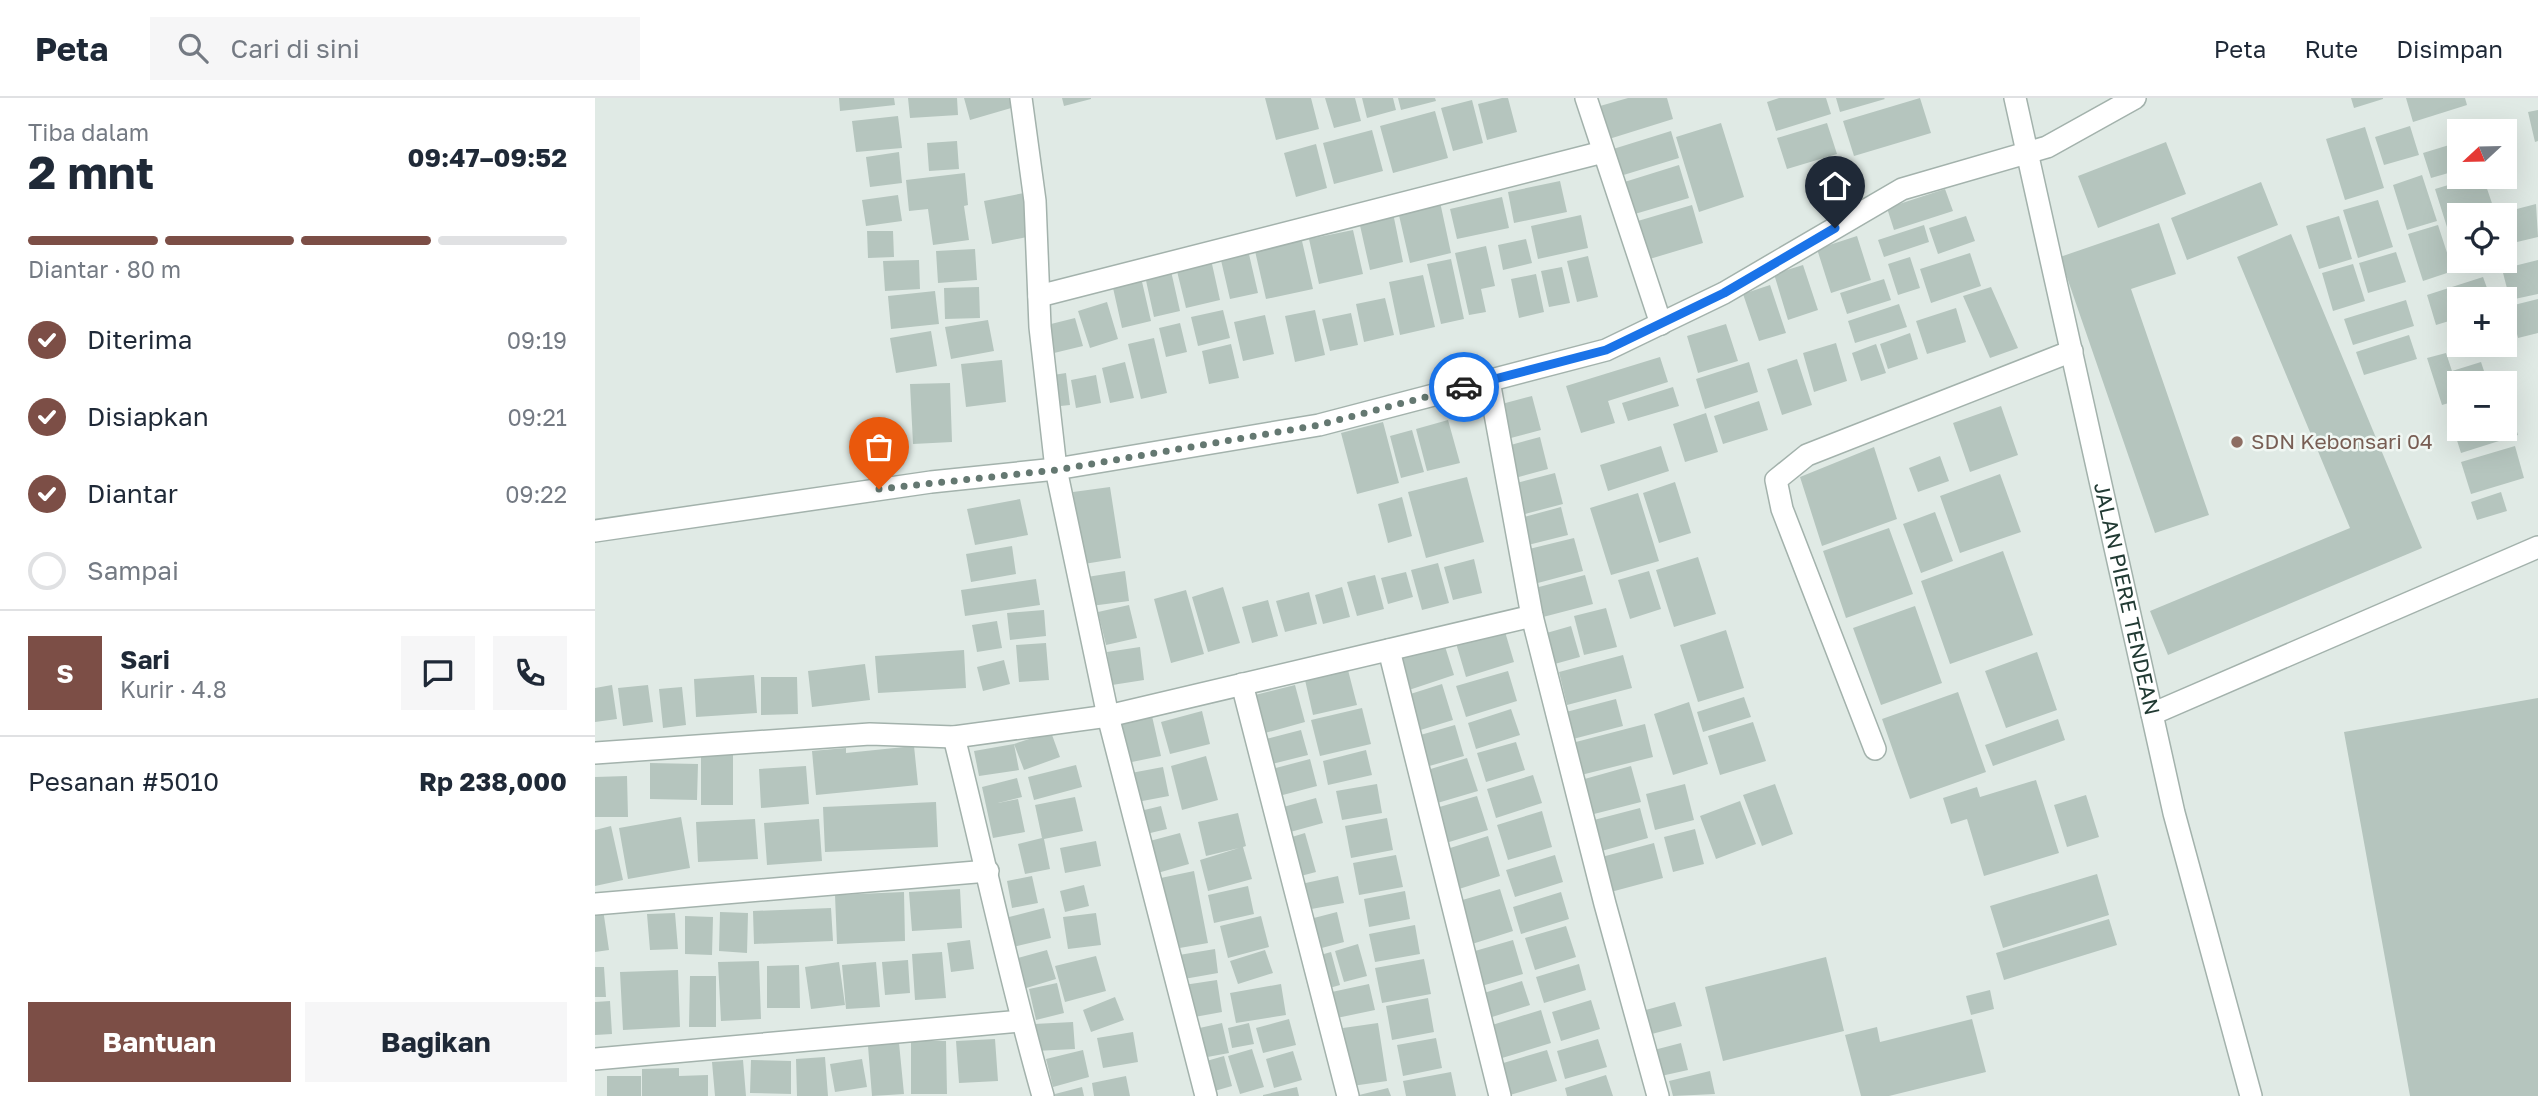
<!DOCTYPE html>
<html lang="id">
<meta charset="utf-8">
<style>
body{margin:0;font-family:"Golos Text",sans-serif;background:#f6f6f7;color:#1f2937;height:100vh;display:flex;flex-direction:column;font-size:26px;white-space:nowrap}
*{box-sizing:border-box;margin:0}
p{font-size:23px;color:#747a83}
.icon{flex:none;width:38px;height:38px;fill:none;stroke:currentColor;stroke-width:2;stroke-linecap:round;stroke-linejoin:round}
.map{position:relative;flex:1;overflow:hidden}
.details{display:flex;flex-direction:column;background:#fff;width:595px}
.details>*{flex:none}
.needle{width:46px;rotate:248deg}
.fabs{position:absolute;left:1852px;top:21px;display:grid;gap:14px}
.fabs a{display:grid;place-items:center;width:70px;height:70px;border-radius:0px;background:#fff;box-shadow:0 7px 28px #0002;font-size:35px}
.pin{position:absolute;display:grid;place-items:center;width:60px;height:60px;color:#fff;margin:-72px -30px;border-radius:50% 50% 50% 0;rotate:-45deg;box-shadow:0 0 7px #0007}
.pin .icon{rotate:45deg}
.courier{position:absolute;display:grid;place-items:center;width:70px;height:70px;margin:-35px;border:5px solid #1a73e8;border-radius:50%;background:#fff;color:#222;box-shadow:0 2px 9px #0007}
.overview em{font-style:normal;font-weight:700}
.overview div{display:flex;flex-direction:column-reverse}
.overview{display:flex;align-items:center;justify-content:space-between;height:119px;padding:0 28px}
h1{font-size:46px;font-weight:700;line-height:52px}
.bar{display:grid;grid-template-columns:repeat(4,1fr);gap:10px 7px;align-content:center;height:84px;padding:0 28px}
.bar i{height:9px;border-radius:5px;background:#e0e1e3}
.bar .active{background:#7c4e46}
.bar p{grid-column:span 4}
.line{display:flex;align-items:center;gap:18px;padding:0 28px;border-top:2px solid #e0e1e3}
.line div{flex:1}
.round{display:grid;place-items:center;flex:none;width:74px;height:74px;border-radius:0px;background:#f6f6f7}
ol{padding:0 28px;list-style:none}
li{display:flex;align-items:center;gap:21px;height:77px}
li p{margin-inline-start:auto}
li .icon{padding:7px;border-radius:50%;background:#7c4e46;color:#fff;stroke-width:4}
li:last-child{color:#747a83}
li i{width:38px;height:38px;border:4px solid #e0e1e3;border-radius:50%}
.action{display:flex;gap:14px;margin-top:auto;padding:14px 28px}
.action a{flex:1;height:80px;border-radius:0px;background:#7c4e46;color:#fff;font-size:28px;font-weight:700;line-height:80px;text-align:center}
.action a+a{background:#f6f6f7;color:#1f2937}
header{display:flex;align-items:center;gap:42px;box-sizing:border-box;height:98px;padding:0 35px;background:#fff;border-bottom:2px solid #e0e1e3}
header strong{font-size:33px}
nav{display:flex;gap:38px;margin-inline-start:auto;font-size:24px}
.search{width:490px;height:63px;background:#f6f6f7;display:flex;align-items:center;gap:18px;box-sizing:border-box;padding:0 24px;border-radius:0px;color:#747a83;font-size:26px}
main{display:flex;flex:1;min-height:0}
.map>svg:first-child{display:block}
.building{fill:#b5c5be}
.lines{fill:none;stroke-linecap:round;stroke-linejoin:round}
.minor-casing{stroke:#a3b2ac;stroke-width:24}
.minor{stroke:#fff;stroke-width:21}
.done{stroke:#647871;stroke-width:7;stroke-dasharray:0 12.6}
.route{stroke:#1a73e8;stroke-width:9}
.education-dot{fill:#8d6e63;stroke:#f0f7f3;stroke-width:2.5}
.labels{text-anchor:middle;stroke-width:5;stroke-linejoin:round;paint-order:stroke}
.education-label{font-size:21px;fill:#785e54;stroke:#f0f7f3;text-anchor:start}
.street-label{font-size:21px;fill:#213a33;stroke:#f0f7f3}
</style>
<header>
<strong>Peta</strong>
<div class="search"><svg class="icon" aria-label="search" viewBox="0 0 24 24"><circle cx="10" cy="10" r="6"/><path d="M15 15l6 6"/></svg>Cari di sini</div>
<nav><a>Peta</a><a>Rute</a><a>Disimpan</a></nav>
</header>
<main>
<section class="details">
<div class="overview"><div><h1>2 mnt</h1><p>Tiba dalam</p></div><em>09:47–09:52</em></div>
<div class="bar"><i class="active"></i><i class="active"></i><i class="active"></i><i></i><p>Diantar · 80 m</p></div>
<ol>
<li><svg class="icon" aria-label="check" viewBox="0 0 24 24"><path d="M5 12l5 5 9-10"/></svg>Diterima<p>09:19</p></li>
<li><svg class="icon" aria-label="check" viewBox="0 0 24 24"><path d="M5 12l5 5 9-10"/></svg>Disiapkan<p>09:21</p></li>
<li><svg class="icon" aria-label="check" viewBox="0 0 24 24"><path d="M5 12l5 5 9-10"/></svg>Diantar<p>09:22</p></li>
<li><i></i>Sampai</li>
</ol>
<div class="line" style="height:126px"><b class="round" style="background:#7c4e46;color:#fff">S</b><div><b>Sari</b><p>Kurir · 4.8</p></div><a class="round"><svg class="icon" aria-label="chat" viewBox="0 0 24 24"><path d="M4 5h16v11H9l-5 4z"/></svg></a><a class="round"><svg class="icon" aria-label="phone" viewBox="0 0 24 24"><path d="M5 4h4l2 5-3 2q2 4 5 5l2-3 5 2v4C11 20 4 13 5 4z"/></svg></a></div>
<div class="line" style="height:91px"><div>Pesanan #5010</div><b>Rp 238,000</b></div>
<div class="action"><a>Bantuan</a><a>Bagikan</a></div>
</section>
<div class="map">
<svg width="1943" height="998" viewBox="0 0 1943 998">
<rect width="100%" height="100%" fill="#e0eae5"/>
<path class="building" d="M244,0H299L300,7L245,13Z
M313,0H362L363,17L315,20Z
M369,0H424L426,7L375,22Z
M467,0H496V1L469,8Z
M670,0H716L724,31L681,42Z
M730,0H760L766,23L739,30Z
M767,0H798L801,12L772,20Z
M803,0H840L841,3L806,12Z
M907,0H913L922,34L892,42L883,6Z
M1033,0H1072L1078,21L1014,41L1005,8Z
M1184,0H1231L1236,16L1181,33L1172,4Z
M1241,0H1289L1290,1L1245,14Z
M1325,0L1336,35L1259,58L1248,23Z
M1756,0H1788V1L1759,10Z
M1811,0H1870L1872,7L1818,24Z
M877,2L888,45L858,53L846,10Z
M1943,12V43L1940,44L1933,14Z
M840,13L853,60L798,75L785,28Z
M303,18L307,50L261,54L257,23Z
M1126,25L1149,99L1104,114L1081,39Z
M1232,25L1242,56L1192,71L1182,40Z
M1815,28L1824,57L1789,67L1780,39Z
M1770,29L1789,90L1750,102L1731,41Z
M777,32L788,73L739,86L728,45Z
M1076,33L1084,60L1022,79L1015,52Z
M362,43L364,71L334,73L332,45Z
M1571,44L1591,96L1503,130L1483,78Z
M1864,44V72L1836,80L1828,55Z
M721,46L732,90L701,99L689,55Z
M304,54L307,85L275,89L271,59Z
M1084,67L1094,100L1033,118L1023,86Z
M370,75L373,107L369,108L374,142L338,147L333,111L314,113L311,82Z
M1827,77L1842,123L1812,132L1798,87Z
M1880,79H1888L1901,117H1864L1863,164L1840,91Z
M965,83L972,114L919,125L913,94Z
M1666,84L1683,127L1592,162L1576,120Z
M1350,91L1358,113L1299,132L1292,110Z
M429,95L437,138L397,146L389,103Z
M303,97L307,123L271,128L267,102Z
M907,99L914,130L862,141L855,111Z
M1783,102L1798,149L1763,160L1748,112Z
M845,104L856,155L815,165L803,113Z
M1941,106L1943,139L1922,144L1914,113Z
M1097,107L1108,145L1048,163L1036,125Z
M798,115L808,164L775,172L764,123Z
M986,117L993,150L943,161L936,128Z
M1371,118L1380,143L1343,156L1334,130Z
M1744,118L1757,161L1724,171L1711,128Z
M1564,125L1581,176L1536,191L1614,417L1560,435L1465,159Z
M1329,127L1334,144L1289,159L1283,142Z
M1843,127L1858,173L1828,183L1813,136Z
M758,132L768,176L724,186L714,141Z
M272,133H298L299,159L273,160Z
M1696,136L1827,450L1573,557L1555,513L1755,430L1642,159Z
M1262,138L1276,182L1236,195L1222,151Z
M931,141L937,165L908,172L903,147Z
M707,143L718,191L671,201L660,153Z
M891,148L900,188L886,191L891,214L874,217L860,155Z
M380,151L382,182L343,185L341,153Z
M653,152L663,195L635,201L625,158Z
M1801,154L1811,184L1773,195L1764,165Z
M1375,155L1386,188L1336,205L1325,171Z
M615,157L625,202L591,210L580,165Z
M993,158L1003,199L982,204L972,163Z
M1315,159L1325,190L1303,197L1293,166Z
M856,161L869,221L846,226L832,166Z
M324,162L325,191L290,193L288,163Z
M1943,162V196L1915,202L1907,171Z
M1758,166L1770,203L1738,213L1727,175Z
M1208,167L1223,212L1193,222L1179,176Z
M967,169L975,205L954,209L946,173Z
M576,173L585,213L559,219L550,178Z
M545,175L556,223L527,230L516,181Z
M941,176L949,214L924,220L916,181Z
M828,177L840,229L805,237L794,184Z
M1888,179L1896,201H1864V220L1841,227L1832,197Z
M1289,181L1296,202L1252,216L1245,195Z
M1175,187L1191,235L1164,243L1148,196Z
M384,189L385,220L350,221L349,190Z
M1396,189L1423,250L1395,260L1368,198Z
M340,193L344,226L296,231L293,198Z
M790,200L799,237L769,244L761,206Z
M1943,201V235L1923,240L1915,208Z
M1811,202L1819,228L1758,247L1749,221Z
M512,204L523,241L495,250L483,213Z
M1304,206L1312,229L1260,245L1253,223Z
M1361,210L1371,244L1332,256L1321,223Z
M628,212L635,240L603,248L596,219Z
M720,212L730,257L700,264L690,218Z
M756,215L763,247L735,253L727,221Z
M670,217L679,256L648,263L639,224Z
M480,220L488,248L459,255L452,227Z
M393,222L399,253L356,261L350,229Z
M585,225L592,254L571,259L564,230Z
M1864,225V247H1895L1863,257L1854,228Z
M1131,226L1143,263L1103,275L1092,238Z
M336,233L342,268L301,275L295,240Z
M1315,235L1323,261L1293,271L1285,246Z
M1814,237L1822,261L1769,277L1761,254Z
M559,240L572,295L546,301L533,246Z
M1241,245L1252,283L1219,294L1208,255Z
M636,246L644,280L614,286L607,253Z
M1281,246L1291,275L1266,283L1257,255Z
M1851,255L1857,273L1886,264L1893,285H1864V302L1847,307L1832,260Z
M1065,259L1073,284L1013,303L1020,325L986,335L971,288Z
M1202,261L1217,307L1187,317L1172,271Z
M407,262L411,304L371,309L366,266Z
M530,264L539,300L515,305L507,270Z
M1154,264L1163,294L1110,311L1101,281Z
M471,275L475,307L456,309L452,278Z
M501,277L506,305L481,310L476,282Z
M355,285L357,344L318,346L315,286Z
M1078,289L1084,308L1033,323L1027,305Z
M1910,294L1923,337L1866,355L1853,314L1864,310V331H1909Z
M937,298L946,332L912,341L903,307Z
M1164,303L1173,332L1128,346L1119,318Z
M1406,308L1423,357L1375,374L1358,325Z
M1111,315L1123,354L1090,364L1078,326Z
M853,322L865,365L832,373L821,331Z
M788,324L804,385L762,396L746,335Z
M817,332L829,374L806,380L795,338Z
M945,339L953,371L920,380L912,348Z
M1066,348L1074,373L1013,393L1005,367Z
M1920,348L1929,380L1876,396L1866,364Z
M1279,349L1302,421L1227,448L1205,379Z
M1345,358L1354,383L1323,394L1314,370Z
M960,375L968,406L926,417L918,386Z
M1405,376L1426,434L1365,455L1345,398Z
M872,379L889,444L831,460L813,394Z
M1080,384L1096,435L1064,445L1048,395Z
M515,389L526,460L489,466L478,394Z
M1906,394L1912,413L1882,422L1876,404Z
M1043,395L1064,463L1016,477L995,410Z
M807,399L817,438L793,445L783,406Z
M425,401L433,437L380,447L372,411Z
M966,409L973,437L929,448L922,421Z
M1340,414L1358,463L1326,475L1308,426Z
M1294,430L1318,496L1251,520L1228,453Z
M979,440L988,473L939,486L930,452Z
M417,448L421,476L376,484L371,456Z
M1408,453L1438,537L1355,566L1326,483Z
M1103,459L1121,516L1079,529L1061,472Z
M879,461L887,495L858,502L849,469Z
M843,465L854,505L827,512L816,472Z
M530,473L534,503L496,508L492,479Z
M1054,473L1066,511L1035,521L1023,482Z
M811,474L818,499L793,506L786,480Z
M780,477L789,511L762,518L752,484Z
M990,477L998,506L948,519L940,490Z
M441,481L445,507L370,518L366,492Z
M628,489L645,545L613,554L597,499Z
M747,489L755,519L728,526L720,497Z
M591,492L609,556L576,565L559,501Z
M714,494L722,526L690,534L681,503Z
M673,502L683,538L657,545L647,509Z
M534,507L542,540L511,547L503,514Z
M1320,508L1347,585L1286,607L1258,530Z
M1011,510L1022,549L989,557L979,518Z
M449,512L451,538L415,542L412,515Z
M402,523L407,550L382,554L377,527Z
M908,527L919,564L871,579L860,542Z
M976,528L985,559L956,567L948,536Z
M1131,532L1149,590L1103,604L1085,547Z
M848,542L859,577L811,593L800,557Z
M451,545L454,582L424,584L421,547Z
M545,549L549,582L517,587L512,554Z
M369,552L371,590L283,595L280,558Z
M1442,554L1462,612L1411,630L1390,573Z
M1028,557L1037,590L972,607L964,574Z
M409,562L415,586L388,593L382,569Z
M270,566L275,602L217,609L213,573Z
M753,572L762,607L718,617L710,582Z
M913,573L922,603L871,619L861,588Z
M159,577L162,615L101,619L99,581Z
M166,579H202L203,616L166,617Z
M847,586L858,622L819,634L809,598Z
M17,587L22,621L0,624V590Z
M53,587L58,624L28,628L23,590Z
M700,587L710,624L670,635L660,597Z
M87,589L91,627L68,630L64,591Z
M1363,594L1391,674L1315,701L1287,621Z
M1149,599L1156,619L1108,634L1102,614Z
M1943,600V998H1815L1749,634Z
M1021,601L1028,628L978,641L971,614Z
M1094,604L1113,666L1078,677L1059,616Z
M767,610L776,646L725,658L716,622Z
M916,611L925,637L881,651L873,625Z
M607,613L615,646L575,656L566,624Z
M557,618L566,658L532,665L523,626Z
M1463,621L1470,642L1398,668L1390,647Z
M1158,624L1171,663L1125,677L1113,638Z
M1050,626L1058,659L986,677L977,645Z
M860,627L869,658L831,669L822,638Z
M706,632L713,657L677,666L671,641Z
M456,634L465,659L429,672L419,646Z
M921,644L930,672L891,684L882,655Z
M419,646L424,672L384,678L379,653Z
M319,648L323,687L221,697L217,653L251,650V655Z
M771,652L777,677L733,687L728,663Z
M106,657H138V707H106Z
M611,658L623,702L587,712L576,668Z
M872,660L883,693L839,706L829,673Z
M715,661L722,688L684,698L677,671Z
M55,665L103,666L102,702L55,701Z
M481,667L487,689L439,702L433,679Z
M211,668L214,706L166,710L164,671Z
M1036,668L1046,704L995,717L986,682Z
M568,669L574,698L542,704L536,675Z
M938,677L947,705L901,720L892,691Z
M32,678L33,719H0V679Z
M422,680L427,699L403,705L423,701L430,734L398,740L387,689Z
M1441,682L1464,755L1389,778L1372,721L1356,726L1348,700L1382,689L1385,699Z
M782,686L787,715L747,722L741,693Z
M1090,686L1099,722L1060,732L1051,696Z
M1180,686L1198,736L1167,748L1148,697Z
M1491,697L1504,739L1472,749L1459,707Z
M882,698L893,732L851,745L841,710Z
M480,699L488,733L449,741L455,771L430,776L423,746L447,740L440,707Z
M721,700L728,725L688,736L681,711Z
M1145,703L1161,746L1121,761L1105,718Z
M341,704L343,749L230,754L228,709Z
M566,708L572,731L547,737L541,714Z
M1045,710L1053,740L1003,754L995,723Z
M947,713L957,749L913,762L902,727Z
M643,715L651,748L648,749L657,781L613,793L605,762L644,750L611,758L603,724Z
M86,719L95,770L33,781L24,730Z
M792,720L798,752L756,760L750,728Z
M160,721L163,761L103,764L101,724Z
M224,721L227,763L172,767L169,725Z
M16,728L28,782L0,788V732Z
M1100,731L1109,766L1078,774L1069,739Z
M585,735L594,766L559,776L551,744Z
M710,735L721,774L698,780L687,742Z
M893,738L905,778L864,791L852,751Z
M501,743L506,768L470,775L465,750Z
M1059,745L1068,780L1012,795L1003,760Z
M801,757L808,789L764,797L758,765Z
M960,757L968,784L920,799L911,772Z
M599,773L613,845L579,851L561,781Z
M1502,776L1514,817L1408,850L1395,808Z
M437,778L443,805L417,810L412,783Z
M743,778L749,805L711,812L706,786Z
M489,787L494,808L470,814L465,793Z
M653,788L659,816L619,825L613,797Z
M365,791L367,830L317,833L314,794Z
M905,791L918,833L877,846L864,803Z
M810,793L815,821L774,829L769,801Z
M309,794L310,843L242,846L240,797Z
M966,794L974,821L926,836L918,809Z
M236,810L238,843L159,846L158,813Z
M449,810L456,840L413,850L406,821Z
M8,811L14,852L0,854V812Z
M125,814L153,815L152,855L124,853Z
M742,814L749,844L723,851L715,821Z
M80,815L83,851L55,852L52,816Z
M501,815L506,847L473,851L468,819Z
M90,818L118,819L117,857L90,856Z
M666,818L674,849L633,860L625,828Z
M1514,821L1522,847L1409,882L1401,855Z
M820,827L825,856L780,864L774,836Z
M971,828L981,859L940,872L930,840Z
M375,842L379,871L356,874L352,845Z
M918,842L928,876L883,889L873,855Z
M763,846L772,878L749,884L740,853Z
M620,851L623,875L589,881L584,857Z
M452,852L461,881L428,891L419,861Z
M670,852L678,875L643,886L635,863Z
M347,854L351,900L320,902L317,856Z
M736,854L745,887L731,891L722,858Z
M501,858L511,893L470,904L460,868Z
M1231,859L1249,933L1128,963L1110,889Z
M829,861L836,896L787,905L780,870Z
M313,862L315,895L290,897L287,864Z
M164,863L166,921L126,923L123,864Z
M244,864L250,907L216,911L210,869Z
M281,864L285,909L251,911L247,867Z
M984,866L991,892L949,905L941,879Z
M204,867L205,910H172V868Z
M0,869H9L11,899H0Z
M83,872L85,929L28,932L25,874Z
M95,878H121V929H94Z
M622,882L627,914L594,920L589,887Z
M927,883L935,907L897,919L889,895Z
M462,885L469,915L441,922L434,891Z
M686,886L691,917L641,925L635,895Z
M774,886L780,912L737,921L732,895Z
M1395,892L1399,911L1376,917L1371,898Z
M520,899L529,922L496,934L488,912Z
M833,900L839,934L797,942L791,908Z
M996,902L1005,931L966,943L957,914Z
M15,903L17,936L0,937V904Z
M1080,904L1087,928L1053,937L1047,913Z
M946,912L956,945L907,960L897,927Z
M694,921L701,947L668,955L661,930Z
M1377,921L1391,974L1294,998H1266L1250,937L1282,929L1285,944Z
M478,924L480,951L440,953L439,926Z
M627,925L634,955L607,960L600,931Z
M654,925L659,946L637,950L633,930Z
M783,925L792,983L757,988L748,930Z
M538,934L543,964L508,970L502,940Z
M841,940L847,970L808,978L802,947Z
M400,941L403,983L364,985L361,943Z
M1003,941L1012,969L970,981L962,953Z
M316,943H351L352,996H316Z
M304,945L309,996L277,998L273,948Z
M1086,945L1093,972L1066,978L1059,952Z
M657,951L669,989L645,996L633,958Z
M488,952L494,979L458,989L451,961Z
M952,952L962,983L915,997L905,966Z
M698,953L707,982L679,990L671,961Z
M629,958L637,988L616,994L608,964Z
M230,959L233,998H202L201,961Z
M267,961L272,989L240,994L235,966Z
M148,962L151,998H120L117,964Z
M156,962L196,963V996L155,995Z
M84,970V978L113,977V998H47V971Z
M1115,973L1120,996L1078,998L1074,983Z
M856,974L861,998H811L808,983Z
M1011,977L1018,998H972L970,990Z
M12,978H46V998H12Z
M531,978L535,998H499L497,985Z
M487,989L489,998H460V996Z
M702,989L704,998H668V997Z
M793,990L796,998H764V997Z"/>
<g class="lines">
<defs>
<g id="minor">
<path d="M426,0L440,103L445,229L461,371L513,618L611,998"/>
<path d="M991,0L1066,226"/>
<path id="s1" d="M1420,0L1579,715L1656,998"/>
<path d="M444,198L1008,54"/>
<path d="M894,283L937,518L1010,806L1063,998"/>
<path d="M0,433L336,384L461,371L724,327L1011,252L1129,195L1307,91L1452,49L1540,0"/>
<path d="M794,552L905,998"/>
<path d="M647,586L753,998"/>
<path d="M1557,616L1943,449"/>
<path d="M359,639C389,759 414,880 448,998"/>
<path d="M1280,651L1187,411L1181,382L1212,357L1477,253"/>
<path d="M0,655L275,636L359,639L513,618L937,518"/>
<path d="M0,806L393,773"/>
<path d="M0,961L426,923"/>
</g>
</defs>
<use href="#minor" class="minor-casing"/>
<use href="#minor" class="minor"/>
</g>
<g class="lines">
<path class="done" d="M284,391L461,372L724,327L869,289"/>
<path class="route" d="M869,289L1011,252L1129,195L1240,130"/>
</g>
<circle class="education-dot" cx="1642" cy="344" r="7"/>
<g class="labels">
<g class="education-label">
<text x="1656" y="351">SDN Kebonsari 04</text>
</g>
<g class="street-label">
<text dy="7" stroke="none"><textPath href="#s1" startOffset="513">JALAN PIERE TENDEAN</textPath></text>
</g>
</g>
</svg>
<div class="fabs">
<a><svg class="needle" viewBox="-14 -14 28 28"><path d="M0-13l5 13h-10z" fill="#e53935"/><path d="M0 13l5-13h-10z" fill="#747a83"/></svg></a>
<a><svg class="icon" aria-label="locate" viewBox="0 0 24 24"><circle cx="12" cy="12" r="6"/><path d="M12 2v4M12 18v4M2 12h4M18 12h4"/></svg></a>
<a>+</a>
<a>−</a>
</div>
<div class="pin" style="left:284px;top:391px;background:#ea580c"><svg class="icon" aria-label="bag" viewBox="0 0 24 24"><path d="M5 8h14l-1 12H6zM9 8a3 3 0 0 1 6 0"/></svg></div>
<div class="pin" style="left:1240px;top:130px;background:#1f2937"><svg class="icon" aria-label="home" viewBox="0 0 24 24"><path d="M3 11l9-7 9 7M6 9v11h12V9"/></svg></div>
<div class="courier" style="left:869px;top:289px"><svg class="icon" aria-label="car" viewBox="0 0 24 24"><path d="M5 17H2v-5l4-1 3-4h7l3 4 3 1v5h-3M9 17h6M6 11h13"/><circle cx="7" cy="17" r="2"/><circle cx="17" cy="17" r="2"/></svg></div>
</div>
</main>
